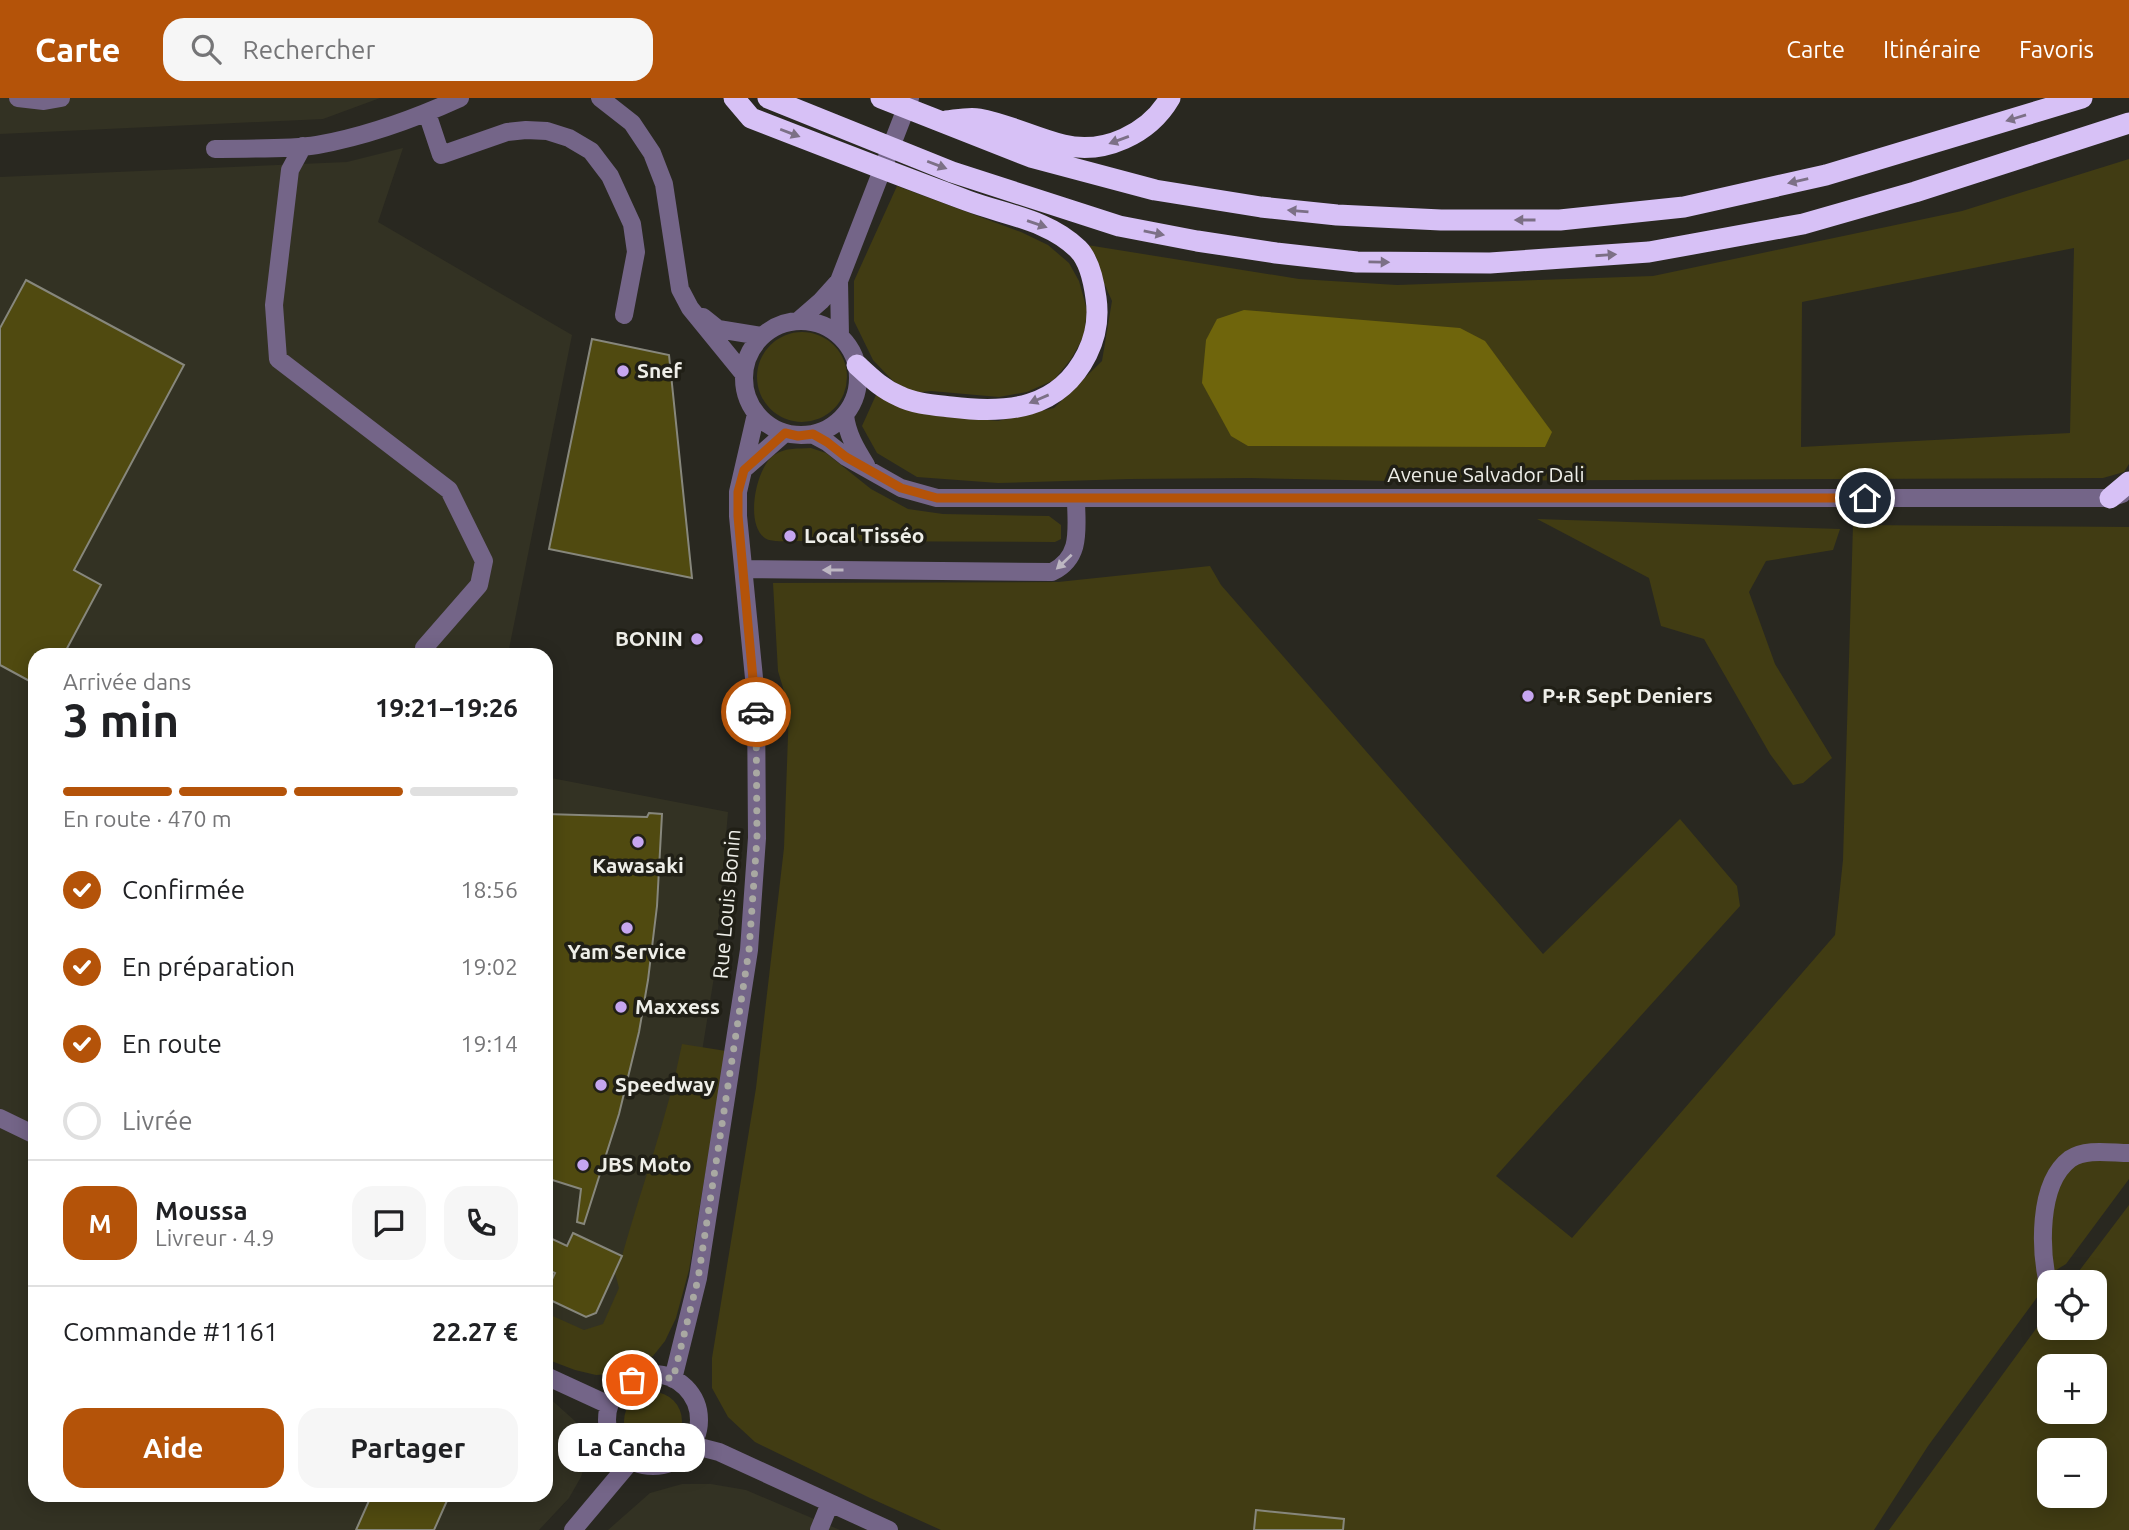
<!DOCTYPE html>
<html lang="fr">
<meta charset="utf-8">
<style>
body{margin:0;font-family:Ubuntu,sans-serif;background:#f6f6f6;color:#202124;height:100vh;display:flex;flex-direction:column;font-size:26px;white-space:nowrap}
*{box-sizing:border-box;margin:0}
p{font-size:23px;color:#757577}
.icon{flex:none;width:38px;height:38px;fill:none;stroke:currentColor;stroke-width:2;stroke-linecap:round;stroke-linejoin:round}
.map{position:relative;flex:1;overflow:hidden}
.details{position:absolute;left:28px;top:550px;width:525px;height:854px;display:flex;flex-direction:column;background:#fff;border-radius:21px;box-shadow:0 4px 18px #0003}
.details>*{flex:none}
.buttons{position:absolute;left:2037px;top:1172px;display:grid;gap:14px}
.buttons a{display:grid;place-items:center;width:70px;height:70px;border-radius:14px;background:#fff;box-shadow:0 4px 18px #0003;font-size:35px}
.pin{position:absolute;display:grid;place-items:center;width:60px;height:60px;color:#fff;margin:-30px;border:4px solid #fff;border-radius:50%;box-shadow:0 2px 7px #0007}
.courier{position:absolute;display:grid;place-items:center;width:70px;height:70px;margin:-35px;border:5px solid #b45309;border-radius:50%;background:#fff;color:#222;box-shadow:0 2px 9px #0007}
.bubble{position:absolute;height:49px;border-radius:21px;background:#fff;box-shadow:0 4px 18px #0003;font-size:23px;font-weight:600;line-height:49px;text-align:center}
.overview em{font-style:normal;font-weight:600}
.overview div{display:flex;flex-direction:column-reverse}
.overview{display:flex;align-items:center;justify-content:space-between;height:119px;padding:0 35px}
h1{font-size:46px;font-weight:600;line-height:52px}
.bar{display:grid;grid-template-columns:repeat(4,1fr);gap:10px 7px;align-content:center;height:84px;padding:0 35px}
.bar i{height:9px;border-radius:5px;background:#e0e0e0}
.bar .active{background:#b45309}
.bar p{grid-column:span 4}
.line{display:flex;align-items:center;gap:18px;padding:0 35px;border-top:2px solid #e0e0e0}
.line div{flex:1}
.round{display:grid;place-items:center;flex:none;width:74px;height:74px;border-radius:21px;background:#f6f6f6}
ol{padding:0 35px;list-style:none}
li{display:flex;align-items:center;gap:21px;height:77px}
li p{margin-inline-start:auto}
li .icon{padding:7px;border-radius:50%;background:#b45309;color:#fff;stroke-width:4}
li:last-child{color:#757577}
li i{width:38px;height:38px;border:4px solid #e0e0e0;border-radius:50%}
.button{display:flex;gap:14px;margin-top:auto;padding:14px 35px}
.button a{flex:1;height:80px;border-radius:21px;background:#b45309;color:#fff;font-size:28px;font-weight:600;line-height:80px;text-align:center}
.button a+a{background:#f6f6f6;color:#202124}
header{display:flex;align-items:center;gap:42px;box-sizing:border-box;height:98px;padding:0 35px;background:#b45309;color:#fff}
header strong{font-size:33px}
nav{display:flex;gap:38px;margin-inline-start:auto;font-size:24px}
.search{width:490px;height:63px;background:#f6f6f6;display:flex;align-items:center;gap:18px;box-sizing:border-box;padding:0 24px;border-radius:21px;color:#757577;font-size:26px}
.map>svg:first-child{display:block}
.built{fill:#333223}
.green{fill:#413c13;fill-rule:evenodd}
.water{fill:#6f650c}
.building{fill:#504a10;stroke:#87877c;stroke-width:2}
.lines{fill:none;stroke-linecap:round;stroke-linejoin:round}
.minor{stroke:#746588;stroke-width:18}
.highway{stroke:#d7c1f6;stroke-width:21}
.oneway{fill:#7c7086}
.oneway2{fill:#bdb7c2}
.done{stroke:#a9a9a2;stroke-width:7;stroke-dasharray:0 12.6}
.route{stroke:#b45309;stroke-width:9}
.poi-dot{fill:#c6a6f0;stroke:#201f16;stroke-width:2.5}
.labels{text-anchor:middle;stroke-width:7;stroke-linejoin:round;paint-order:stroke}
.poi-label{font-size:21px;font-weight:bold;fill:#eeeee8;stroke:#201f16;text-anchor:start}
.street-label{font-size:21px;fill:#eeeee8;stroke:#201f16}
</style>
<header>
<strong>Carte</strong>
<div class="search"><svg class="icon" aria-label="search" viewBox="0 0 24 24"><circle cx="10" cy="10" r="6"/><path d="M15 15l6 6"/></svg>Rechercher</div>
<nav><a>Carte</a><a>Itinéraire</a><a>Favoris</a></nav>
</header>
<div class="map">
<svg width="2129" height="1432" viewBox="0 0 2129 1432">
<rect width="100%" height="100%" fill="#292820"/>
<path class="built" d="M0,0H380L323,21L0,36Z
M403,50L378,124L572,237L508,556H35V1396H546V1297L575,1323L583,1337L587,1351L585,1366L581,1379L569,1400L539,1432H0V79L347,64Z
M546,679L728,714L714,879L691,1022L645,1240L546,1252Z
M682,1386H711L746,1392L840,1432H608L650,1395Z"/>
<path class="green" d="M2129,61V366L2124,374L2103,380L1393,383L1250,380L1129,381L998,385L917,379L877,355L862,328L876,297L928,316L998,323L1054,310L1102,263L1112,203L1087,147L1299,181L1397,187L1653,178L1962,113ZM2074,150L2070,335L1801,349L1802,204Z
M897,88L1021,134L1048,147L1069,165L1079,183L1087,212L1084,238L1071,261L1054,282L1027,294L999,299L931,293L915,295L894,284L873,262L854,223V183Z
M757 279a45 45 0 1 1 90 0a45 45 0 1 1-90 0Z
M811,350L826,355L871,391L908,411L943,416L1049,418L1061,427V441L1055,444L797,443C789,443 777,444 769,442C743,433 755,370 774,357C786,349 798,351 811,350Z
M1537,421L1840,431L1833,452L1766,463L1749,494L1775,566L1832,660L1803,685L1793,687L1770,656L1704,541L1661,528L1649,480Z
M1853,427L2129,429V1081L2066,1166C2050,1176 2043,1178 2038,1198L1928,1348L1874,1432H941L870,1400L755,1344L728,1319L712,1290V1260L756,990L784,750L789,610L778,573L773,485L1058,484L1210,468L1221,487L1543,856L1680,721L1737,788L1740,808L1496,1078L1572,1140L1835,837L1843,762Z
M682,946L726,953L689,1172L676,1220L665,1243L653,1258L644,1264L612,1276L596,1277L575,1272L546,1261V1215L584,1232L603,1226L619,1190L615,1175L610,1173L615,1164L619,1166L622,1158C642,1087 668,1018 682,946Z
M2129,1107V1432H1889L2049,1213V1230H2095V1185H2070ZM2049,1269H2095V1314H2049ZM2049,1353H2095V1398H2049Z
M624 1323a29 29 0 1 1 58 0a29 29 0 1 1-58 0Z"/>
<path class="water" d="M1244,212L1460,230L1485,243L1552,334L1545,349L1248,348L1231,338L1202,285L1206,242L1217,221Z"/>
<path class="building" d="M26,182L184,267L74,472L101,487L64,556H35V586L0,567V230Z
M592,241L669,257L692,480L549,451Z
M649,715L662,716L657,808L648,882L639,934L619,1016L584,1126L577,1124L581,1091L546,1080V716L647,719Z
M573,1135L622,1158L596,1215L586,1219L546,1200V1194L555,1175L546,1171V1138L567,1148Z
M372,1396H450L434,1432H356Z
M1256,1412L1344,1421L1343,1432H1254Z"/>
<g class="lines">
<path class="minor" d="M18,0L44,3L61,0
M600,0L632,25L652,55L664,86L680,191L690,210L743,275
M427,15L441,57L507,34L526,32L547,33L569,40L591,53L610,78L632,126L636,154L624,217
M303,48L290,72L274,207L278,261L449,392L484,463L479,487L424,550
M215,51C246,50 287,52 317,47C367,38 414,21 460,0
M839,183L840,238
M703,219L718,231L761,238
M744 280a57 57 0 1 1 114 0a57 57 0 1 1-114 0Z
M798,223L821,203L839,183L910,0
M845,317C847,336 856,351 866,367
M812,336L827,344L846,359L901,390L937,400H2110L2122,396
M744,371L785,335
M744,471L1052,474C1083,459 1076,429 1076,400
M0,1020L35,1037
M2049,1190C2040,1154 2037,1086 2070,1061C2086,1050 2111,1055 2129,1055
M607 1322a46 46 0 1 1 92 0a46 46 0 1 1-92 0Z
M546,1278L609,1307
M673,1281L698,1180L749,852L757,740L756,600L738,418V394L756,316
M692,1347L719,1354L889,1432
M573,1432L631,1363
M819,1432L830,1405"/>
<path class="highway" d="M734,0L751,20C823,48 895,76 968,103C1006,117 1049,122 1078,151C1090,163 1094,185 1096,200C1099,221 1096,238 1087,256C1059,312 1007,316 951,309C933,307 915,306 899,298C882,291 870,279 857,267
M768,0L952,74L1119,128L1197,143L1276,155L1357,164L1490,165L1649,154L1803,126L1915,94L2129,25
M881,0L1031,59L1155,92L1261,109L1337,117L1441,122H1560L1684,109L1826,77L2082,0
M946,23C956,22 969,19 979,21C1007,26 1035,40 1063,47C1104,57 1149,36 1170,0
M2110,400L2129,384"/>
</g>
<defs><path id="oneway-solid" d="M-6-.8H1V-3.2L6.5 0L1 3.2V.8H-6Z" transform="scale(1.75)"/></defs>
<g class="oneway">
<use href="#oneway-solid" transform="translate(2016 20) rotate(163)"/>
<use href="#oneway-solid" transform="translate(790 35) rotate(21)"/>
<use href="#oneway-solid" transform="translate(1119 42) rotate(160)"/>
<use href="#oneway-solid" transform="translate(937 67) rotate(21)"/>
<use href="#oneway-solid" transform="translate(1798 83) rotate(167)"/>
<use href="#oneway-solid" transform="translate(1298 113) rotate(-175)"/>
<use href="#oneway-solid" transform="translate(1525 122) rotate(-180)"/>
<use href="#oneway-solid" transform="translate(1037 126) rotate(19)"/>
<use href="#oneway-solid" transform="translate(1154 135) rotate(11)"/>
<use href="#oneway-solid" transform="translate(1606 157) rotate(-4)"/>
<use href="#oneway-solid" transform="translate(1379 164) rotate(1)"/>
<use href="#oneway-solid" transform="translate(1039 301) rotate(157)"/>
</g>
<g class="oneway2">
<use href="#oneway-solid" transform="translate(1064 464) rotate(137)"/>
<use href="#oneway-solid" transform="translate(833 472) rotate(-180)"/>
</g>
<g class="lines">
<path class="done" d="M632,1282C646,1276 658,1277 673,1281L698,1181L749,852L757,740L756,614"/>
<path class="route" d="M756,614L738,418V394L744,372L785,335L798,338L813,336L827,344L846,359L901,390L937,400H1865"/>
</g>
<g class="poi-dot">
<circle cx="623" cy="273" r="7"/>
<circle cx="790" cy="438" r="7"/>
<circle cx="697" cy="541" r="7"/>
<circle cx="1528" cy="598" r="7"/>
<circle cx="638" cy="744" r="7"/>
<circle cx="627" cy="830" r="7"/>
<circle cx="621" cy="909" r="7"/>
<circle cx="601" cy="987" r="7"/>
<circle cx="583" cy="1067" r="7"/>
</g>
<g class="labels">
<g class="poi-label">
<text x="637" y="280">Snef</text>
<text x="804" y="445">Local Tisséo</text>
<text x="683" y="548" text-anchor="end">BONIN</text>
<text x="1542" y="605">P+R Sept Deniers</text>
<text x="638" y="775" text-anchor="middle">Kawasaki</text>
<text x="627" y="861" text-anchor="middle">Yam Service</text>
<text x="635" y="916">Maxxess</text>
<text x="615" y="994">Speedway</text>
<text x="597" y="1074">JBS Moto</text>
</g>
<g class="street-label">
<text x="1486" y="384">Avenue Salvador Dali</text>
<text transform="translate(727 806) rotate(-85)" y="7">Rue Louis Bonin</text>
</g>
</g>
</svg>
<div class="buttons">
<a><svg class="icon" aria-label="locate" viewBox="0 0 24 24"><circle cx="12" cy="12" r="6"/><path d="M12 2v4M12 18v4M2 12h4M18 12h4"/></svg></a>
<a>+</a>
<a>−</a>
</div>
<div class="pin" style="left:632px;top:1282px;background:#ea580c"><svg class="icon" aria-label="bag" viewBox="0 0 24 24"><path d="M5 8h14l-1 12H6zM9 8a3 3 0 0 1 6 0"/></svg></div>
<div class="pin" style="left:1865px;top:400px;background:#1f2937"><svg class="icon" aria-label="home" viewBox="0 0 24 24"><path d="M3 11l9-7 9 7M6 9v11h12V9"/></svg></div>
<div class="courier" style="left:756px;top:614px"><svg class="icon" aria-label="car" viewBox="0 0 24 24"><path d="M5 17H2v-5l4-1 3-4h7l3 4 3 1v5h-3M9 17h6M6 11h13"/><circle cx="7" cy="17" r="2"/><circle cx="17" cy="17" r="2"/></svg></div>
<div class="bubble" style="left:558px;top:1325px;width:147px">La Cancha</div>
<section class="details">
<div class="overview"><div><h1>3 min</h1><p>Arrivée dans</p></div><em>19:21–19:26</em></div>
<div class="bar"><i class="active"></i><i class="active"></i><i class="active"></i><i></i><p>En route · 470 m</p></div>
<ol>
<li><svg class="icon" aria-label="check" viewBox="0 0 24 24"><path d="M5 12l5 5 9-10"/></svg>Confirmée<p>18:56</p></li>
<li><svg class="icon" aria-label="check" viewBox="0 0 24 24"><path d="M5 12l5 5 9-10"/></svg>En préparation<p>19:02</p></li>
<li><svg class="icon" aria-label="check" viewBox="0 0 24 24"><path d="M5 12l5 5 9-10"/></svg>En route<p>19:14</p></li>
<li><i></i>Livrée</li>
</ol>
<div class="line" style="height:126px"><b class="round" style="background:#b45309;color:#fff">M</b><div><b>Moussa</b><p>Livreur · 4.9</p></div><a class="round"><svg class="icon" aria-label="chat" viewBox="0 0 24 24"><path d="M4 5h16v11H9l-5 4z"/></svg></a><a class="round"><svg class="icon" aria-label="phone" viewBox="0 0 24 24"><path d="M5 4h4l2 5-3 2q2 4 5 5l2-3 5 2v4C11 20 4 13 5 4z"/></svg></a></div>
<div class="line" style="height:91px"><div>Commande #1161</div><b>22.27 €</b></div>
<div class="button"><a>Aide</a><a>Partager</a></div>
</section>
</div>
